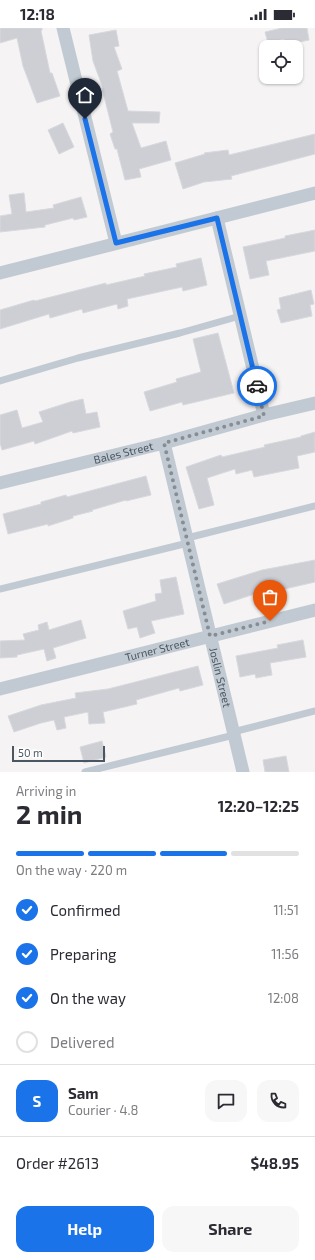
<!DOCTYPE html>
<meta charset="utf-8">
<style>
body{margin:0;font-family:"Exo 2",sans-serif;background:#f7f7f7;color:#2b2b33;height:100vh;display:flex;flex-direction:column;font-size:15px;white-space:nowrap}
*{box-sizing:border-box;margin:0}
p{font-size:13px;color:#7c7c81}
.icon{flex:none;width:22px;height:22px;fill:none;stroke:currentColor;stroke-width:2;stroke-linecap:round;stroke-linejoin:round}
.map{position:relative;height:744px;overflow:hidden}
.side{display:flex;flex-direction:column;background:#fff;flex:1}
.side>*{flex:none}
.controls{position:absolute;left:259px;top:12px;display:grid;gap:8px}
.controls a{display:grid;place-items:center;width:44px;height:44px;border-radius:8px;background:#fff;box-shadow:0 1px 3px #0004;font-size:20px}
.scale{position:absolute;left:12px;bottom:10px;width:93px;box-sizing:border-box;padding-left:4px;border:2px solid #4a5661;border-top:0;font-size:11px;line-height:14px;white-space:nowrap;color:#4a5661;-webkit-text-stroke:3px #fff;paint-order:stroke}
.pin{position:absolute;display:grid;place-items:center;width:34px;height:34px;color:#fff;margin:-41px -17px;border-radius:50% 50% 50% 0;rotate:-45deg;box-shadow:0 0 4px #0007}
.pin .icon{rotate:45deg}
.courier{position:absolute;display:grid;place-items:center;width:40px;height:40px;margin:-20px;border:3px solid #1a73e8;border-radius:50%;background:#fff;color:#222;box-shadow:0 1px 5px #0007}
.summary em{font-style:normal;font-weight:700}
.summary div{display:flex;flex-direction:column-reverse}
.summary{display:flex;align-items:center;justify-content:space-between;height:68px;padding:0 16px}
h1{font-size:26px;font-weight:700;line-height:30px}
.bar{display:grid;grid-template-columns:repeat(4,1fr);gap:6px 4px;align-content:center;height:48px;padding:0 16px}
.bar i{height:5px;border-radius:3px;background:#e1e1e2}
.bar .current{background:#1a73e8}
.bar p{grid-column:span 4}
.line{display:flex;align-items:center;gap:10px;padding:0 16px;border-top:1px solid #e1e1e2}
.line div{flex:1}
.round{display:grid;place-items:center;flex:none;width:42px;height:42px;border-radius:12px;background:#f7f7f7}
ol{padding:0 16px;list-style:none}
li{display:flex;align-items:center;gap:12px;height:44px}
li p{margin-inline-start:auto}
li .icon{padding:4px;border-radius:50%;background:#1a73e8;color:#fff;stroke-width:4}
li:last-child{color:#7c7c81}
li i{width:22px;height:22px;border:2px solid #e1e1e2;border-radius:50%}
.cta{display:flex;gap:8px;margin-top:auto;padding:8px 16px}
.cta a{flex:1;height:46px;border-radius:12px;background:#1a73e8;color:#fff;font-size:16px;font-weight:700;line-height:46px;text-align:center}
.cta a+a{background:#f7f7f7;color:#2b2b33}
.status{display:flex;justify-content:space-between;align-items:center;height:28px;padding:0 20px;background:#fff;direction:ltr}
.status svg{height:11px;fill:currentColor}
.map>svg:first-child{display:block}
.building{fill:#cdcfd5;stroke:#d7d9de}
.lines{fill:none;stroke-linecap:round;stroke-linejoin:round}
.service{stroke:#c1cad2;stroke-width:7}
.minor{stroke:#c1cad2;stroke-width:13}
.done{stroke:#868d94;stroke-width:4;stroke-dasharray:0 7.2}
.route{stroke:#1a73e8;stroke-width:5}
.labels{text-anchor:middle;stroke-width:3;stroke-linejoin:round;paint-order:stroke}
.street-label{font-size:11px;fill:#4a5661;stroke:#fff}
</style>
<div class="status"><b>12:18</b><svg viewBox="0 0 49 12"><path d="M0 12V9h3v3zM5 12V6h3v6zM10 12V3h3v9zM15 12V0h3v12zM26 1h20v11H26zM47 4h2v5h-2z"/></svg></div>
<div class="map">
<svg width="315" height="744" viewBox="0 0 315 744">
<rect width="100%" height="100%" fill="#f5f3f3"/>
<path class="building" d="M0,0H42V2L41,3L50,45H52L60,68L37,75L23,38L17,10L0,15Z
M282,0H307L309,12L285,17L284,11L268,15L265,4Z
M116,2L119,18L114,19L122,41L117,43L128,83L160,84L159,95H132L141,120L166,113L171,132L139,141L141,149L125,152L117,121H115L110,106L113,104L102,60H103L93,33L89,7Z
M63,95L74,119L59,126L48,102Z
M315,106V126L231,148L232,151L204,154L183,161L175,135L205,126L204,125L228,122L229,127Z
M24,165L26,184L54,180L53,177L81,169L87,189L74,192L73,190L45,197V199L0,204V188L12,186L9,167Z
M315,202V223L266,233L269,247L250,251L243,219L285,210V208Z
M201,230L207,257L183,263L182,259L127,271L128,278L118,281L117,276L83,285L82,281L50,290L49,286L0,301V282L34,272L35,273L106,255V257L145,248L144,246L177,239L176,236Z
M311,262L314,276L310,277L312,288L281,295L277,282L281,281L279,270Z
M218,305L234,365L183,377L182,374L150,383L144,364L177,354L176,351L201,344L193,311Z
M83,371L86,386L97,384L100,399L73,405L72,403L35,416L34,413L2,422L0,415V387L17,382L22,400L43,394L39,384L70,374Z
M315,404V424L297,428L299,440L254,449L252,442L236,446L235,441L207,450L214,477L199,481L186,439L221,427L222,429L265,419L264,417L301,409V408Z
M146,448L151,467L126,473V472L92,482L93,483L73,488V490L48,498V496L8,506L3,486L41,476V474L66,467L67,469Z
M315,532V554L267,565V562L224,576L217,556L262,542Z
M176,549L184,586L151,593L155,605L140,610L137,599L128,601L123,583L156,573L155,566L162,565L160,552Z
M81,592L86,610L53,620L56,630L47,633L44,621L17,627V629L0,630V613L25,612L23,606L39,602L38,597L47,594L49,602Z
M303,612L306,629L270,635L272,647L256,650L255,646L240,649L236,628L278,620L277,617Z
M198,638L203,657L180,663L179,660L136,672L137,676L103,684L105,695L89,696L88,684L64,689L66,700L57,702L54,692L41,695L14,704L8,688L41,677L76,670L75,665L108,661Z
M102,713L106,729L84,735L80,719Z
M286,728L289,744H265L263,732Z"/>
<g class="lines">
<path class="service" d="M0,353L78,330L180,305L240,288
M187,510L315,478
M0,561L188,515
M233,704L315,683
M85,744L234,707"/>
<g class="minor">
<path d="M63,0L116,215"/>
<path d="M217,190L264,387"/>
<path d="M0,245L315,165"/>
<path id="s1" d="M164,415L243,744"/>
<path id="s2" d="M0,455L164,415L264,387L315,375"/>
<path id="s3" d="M0,661L315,582"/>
</g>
</g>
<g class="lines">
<path class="done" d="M257,358L264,388L164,415L210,608L270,593"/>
<path class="route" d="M85,91L116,215L217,190L257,358"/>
</g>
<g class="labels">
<g class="street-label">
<text dy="4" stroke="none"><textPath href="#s2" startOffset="127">Bales Street</textPath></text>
<text dy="4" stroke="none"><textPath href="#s3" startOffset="162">Turner Street</textPath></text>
<text dy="4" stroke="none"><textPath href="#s1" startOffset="241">Joslin Street</textPath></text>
</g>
</g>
</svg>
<div class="controls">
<a><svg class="icon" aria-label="locate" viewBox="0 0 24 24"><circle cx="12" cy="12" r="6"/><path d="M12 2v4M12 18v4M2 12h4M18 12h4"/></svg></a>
</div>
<div class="scale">50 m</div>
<div class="pin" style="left:270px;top:593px;background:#ea580c"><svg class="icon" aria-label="bag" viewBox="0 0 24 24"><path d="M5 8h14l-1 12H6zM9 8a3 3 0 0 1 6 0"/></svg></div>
<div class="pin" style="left:85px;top:91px;background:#1f2937"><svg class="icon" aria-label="home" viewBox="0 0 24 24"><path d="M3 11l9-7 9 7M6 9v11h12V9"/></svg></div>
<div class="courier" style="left:257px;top:358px"><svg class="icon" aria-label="car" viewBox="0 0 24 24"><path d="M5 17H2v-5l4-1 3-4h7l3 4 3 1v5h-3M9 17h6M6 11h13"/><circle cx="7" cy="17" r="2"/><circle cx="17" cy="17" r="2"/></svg></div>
</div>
<section class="side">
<div class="summary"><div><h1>2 min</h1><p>Arriving in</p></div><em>12:20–12:25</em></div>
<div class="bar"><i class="current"></i><i class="current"></i><i class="current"></i><i></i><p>On the way · 220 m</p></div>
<ol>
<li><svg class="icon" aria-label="check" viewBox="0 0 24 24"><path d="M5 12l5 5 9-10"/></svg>Confirmed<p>11:51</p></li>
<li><svg class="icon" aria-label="check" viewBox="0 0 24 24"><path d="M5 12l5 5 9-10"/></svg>Preparing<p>11:56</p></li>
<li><svg class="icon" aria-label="check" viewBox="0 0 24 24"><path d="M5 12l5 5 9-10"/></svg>On the way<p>12:08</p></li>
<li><i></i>Delivered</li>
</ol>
<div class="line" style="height:72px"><b class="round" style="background:#1a73e8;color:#fff">S</b><div><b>Sam</b><p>Courier · 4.8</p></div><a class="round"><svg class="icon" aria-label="chat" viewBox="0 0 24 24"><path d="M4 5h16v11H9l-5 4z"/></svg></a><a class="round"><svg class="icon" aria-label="phone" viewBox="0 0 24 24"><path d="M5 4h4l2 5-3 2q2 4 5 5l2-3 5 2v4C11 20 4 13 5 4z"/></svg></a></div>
<div class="line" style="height:52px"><div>Order #2613</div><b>$48.95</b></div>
<div class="cta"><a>Help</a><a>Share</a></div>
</section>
